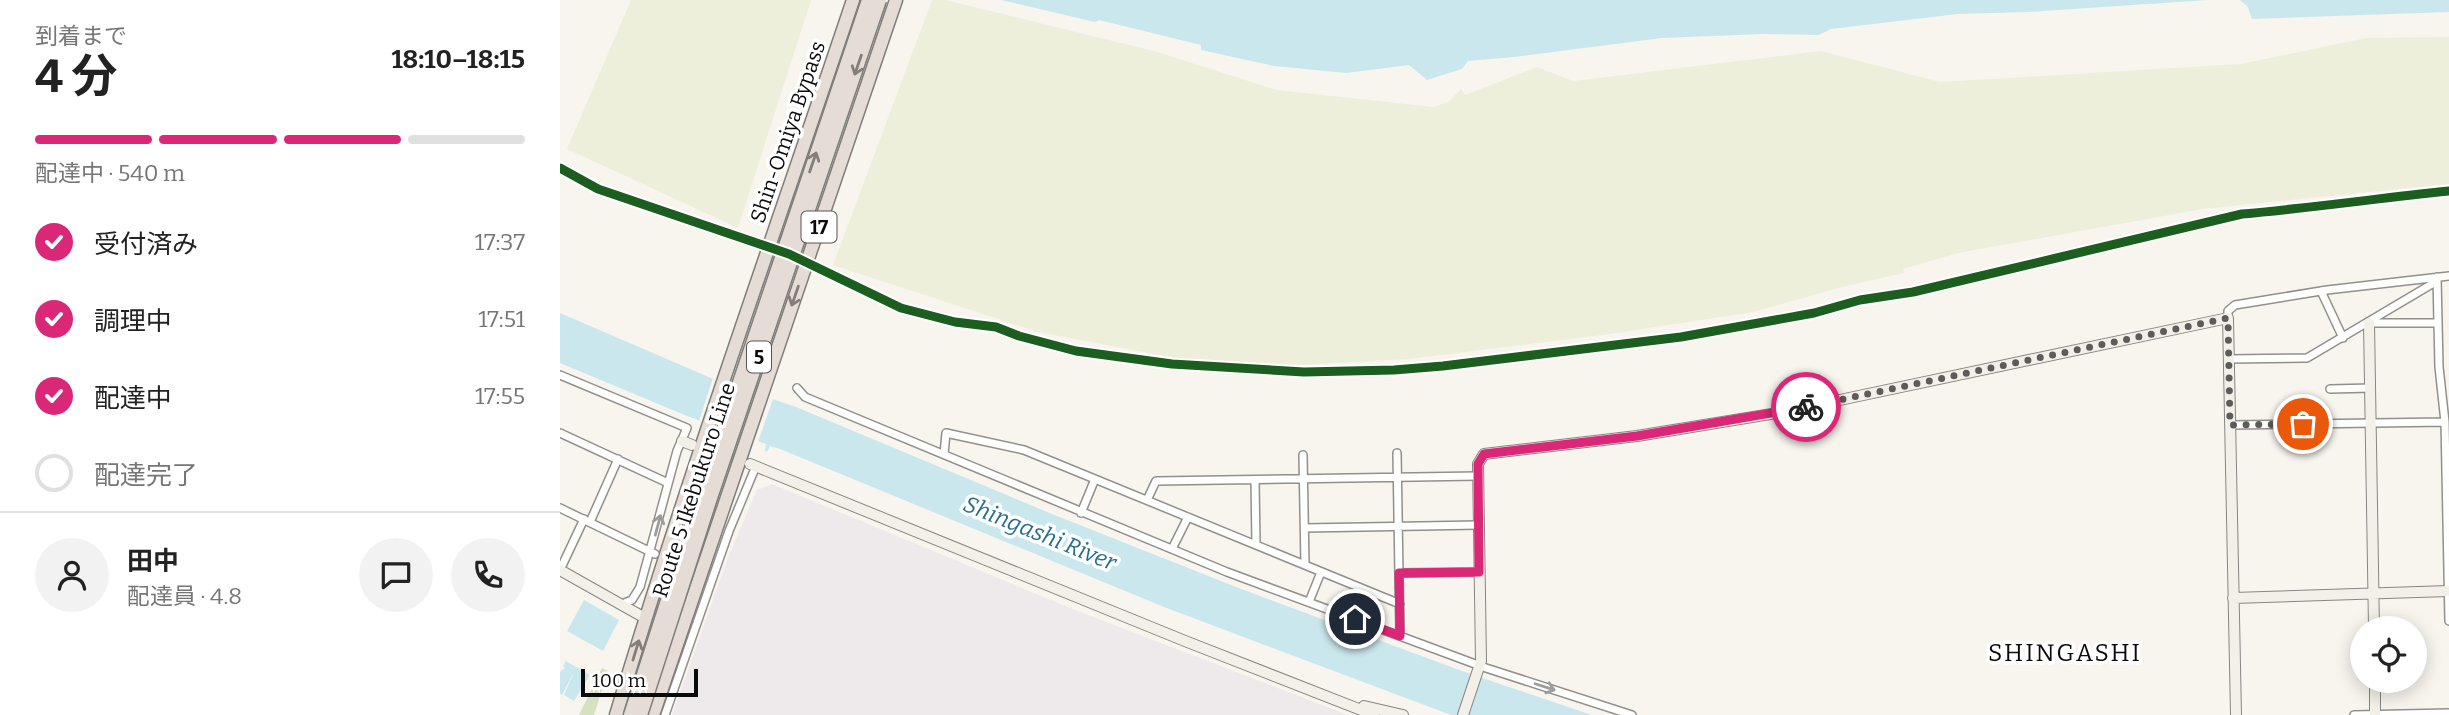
<!DOCTYPE html>
<html lang="ja">
<meta charset="utf-8">
<style>
body{margin:0;font-family:Bitter,"Noto Sans JP",serif;background:#f2f2f2;color:#222;height:100vh;display:flex;flex-direction:column;font-size:26px;white-space:nowrap}
*{box-sizing:border-box;margin:0}
p{font-size:23px;color:#767676}
.icon{flex:none;width:38px;height:38px;fill:none;stroke:currentColor;stroke-width:2;stroke-linecap:round;stroke-linejoin:round}
.map{position:relative;flex:1;overflow:hidden}
.side{display:flex;flex-direction:column;background:#fff;width:560px}
.side>*{flex:none}
.tools{position:absolute;left:1790px;top:616px;display:grid;gap:14px}
.tools a{display:grid;place-items:center;width:77px;height:77px;border-radius:50%;background:#fff;box-shadow:0 4px 18px #0003;font-size:35px}
.scale{position:absolute;left:21px;bottom:18px;width:117px;box-sizing:border-box;padding-left:7px;border:4px solid #0a0a0a;border-top:0;font-size:19px;line-height:24px;white-space:nowrap;color:#0a0a0a;-webkit-text-stroke:5px #fff;paint-order:stroke}
.pin{position:absolute;display:grid;place-items:center;width:60px;height:60px;color:#fff;margin:-30px;border:4px solid #fff;border-radius:50%;box-shadow:0 2px 7px #0007}
.courier{position:absolute;display:grid;place-items:center;width:70px;height:70px;margin:-35px;border:5px solid #db2777;border-radius:50%;background:#fff;color:#222;box-shadow:0 2px 9px #0007}
.head em{font-style:normal;font-weight:700}
.head div{display:flex;flex-direction:column-reverse}
.head{display:flex;align-items:center;justify-content:space-between;height:119px;padding:0 35px}
h1{font-size:46px;font-weight:700;line-height:52px}
.bar{display:grid;grid-template-columns:repeat(4,1fr);gap:10px 7px;align-content:center;height:84px;padding:0 35px}
.bar i{height:9px;border-radius:5px;background:#e0e0e0}
.bar .selected{background:#db2777}
.bar p{grid-column:span 4}
.line{display:flex;align-items:center;gap:18px;padding:0 35px;border-top:2px solid #e0e0e0}
.line div{flex:1}
.round{display:grid;place-items:center;flex:none;width:74px;height:74px;border-radius:37px;background:#f2f2f2}
ol{padding:0 35px;list-style:none}
li{display:flex;align-items:center;gap:21px;height:77px}
li p{margin-inline-start:auto}
li .icon{padding:7px;border-radius:50%;background:#db2777;color:#fff;stroke-width:4}
li:last-child{color:#767676}
li i{width:38px;height:38px;border:4px solid #e0e0e0;border-radius:50%}
main{display:flex;flex:1;min-height:0}
.map>svg:first-child{display:block}
.industrial{fill:#eee9eb}
.forest{fill:#d6e1c1}
.pitch{fill:#edefdb}
.water{fill:#cae7ee}
.pier{fill:#f8f5ef}
.lines{fill:none;stroke-linecap:round;stroke-linejoin:round}
.secondary-tunnel{stroke:#d4d2cd;stroke-width:10;stroke-dasharray:10 5;stroke-linecap:butt}
.street-casing{stroke:#91908d;stroke-width:10}
.secondary-casing{stroke:#888684;stroke-width:12}
.highway-casing{stroke:#7e7d7a;stroke-width:15}
.street{stroke:#fefefd;stroke-width:7}
.secondary{stroke:#f3f0e9;stroke-width:10}
.highway{stroke:#e6dcd6;stroke-width:12}
.highway-bridge-casing{stroke:#7e7d7a;stroke-width:15;stroke-linecap:butt}
.highway-bridge{stroke:#e6dcd6;stroke-width:12}
.cycleway-casing{stroke:#fff;stroke-width:13}
.cycleway{stroke:#1b5e20;stroke-width:9}
.oneway{stroke:#837e7a}
.oneway2{stroke:#9c9c9c}
.done{stroke:#5d5c5a;stroke-width:7;stroke-dasharray:0 12.6}
.route{stroke:#db2777;stroke-width:9}
.labels{text-anchor:middle;stroke-width:7;stroke-linejoin:round;paint-order:stroke}
.shield{fill:#fff;stroke:#545454;stroke-width:2}
.shield-label{font-size:19px;font-weight:bold;fill:#0a0a0a}
.street-label{font-size:21px;fill:#0a0a0a;stroke:#fff}
.water-label{font-size:23px;font-style:italic;fill:#266e8a;stroke:#fff}
.quarter-label{font-size:24px;letter-spacing:2px;fill:#0a0a0a;stroke:#fff}
</style>
<main>
<section class="side">
<div class="head"><div><h1>4 分</h1><p>到着まで</p></div><em>18:10–18:15</em></div>
<div class="bar"><i class="selected"></i><i class="selected"></i><i class="selected"></i><i></i><p>配達中 · 540 m</p></div>
<ol>
<li><svg class="icon" aria-label="check" viewBox="0 0 24 24"><path d="M5 12l5 5 9-10"/></svg>受付済み<p>17:37</p></li>
<li><svg class="icon" aria-label="check" viewBox="0 0 24 24"><path d="M5 12l5 5 9-10"/></svg>調理中<p>17:51</p></li>
<li><svg class="icon" aria-label="check" viewBox="0 0 24 24"><path d="M5 12l5 5 9-10"/></svg>配達中<p>17:55</p></li>
<li><i></i>配達完了</li>
</ol>
<div class="line" style="height:126px"><a class="round"><svg class="icon" aria-label="person" viewBox="0 0 24 24"><circle cx="12" cy="8" r="4"/><path d="M4 21q1-7 8-7t8 7"/></svg></a><div><b>田中</b><p>配達員 · 4.8</p></div><a class="round"><svg class="icon" aria-label="chat" viewBox="0 0 24 24"><path d="M4 5h16v11H9l-5 4z"/></svg></a><a class="round"><svg class="icon" aria-label="phone" viewBox="0 0 24 24"><path d="M5 4h4l2 5-3 2q2 4 5 5l2-3 5 2v4C11 20 4 13 5 4z"/></svg></a></div>
</section>
<div class="map">
<svg width="1889" height="715" viewBox="0 0 1889 715">
<rect width="100%" height="100%" fill="#f8f5ef"/>
<path class="industrial" d="M212,484L510,608L788,715H112L167,560L197,490Z"/>
<path class="forest" d="M42,668L48,671L34,715H19Z"/>
<path class="pitch" d="M71,0H251L178,228L7,149Z
M372,0H386L594,51L717,90L874,107L889,101L901,89L905,95L977,67L1013,81L1261,51L1380,82L1681,64L1806,38L1889,37V184L1643,209L1398,253L1343,269L1344,273L1282,287L1193,312L1043,335L849,359L738,365L615,358L478,332L273,265Z"/>
<path class="water" d="M441,0H1648L1467,12L1398,14L1271,29L1259,35L1203,34L1102,38L955,57L908,61L902,69L867,80L849,65L786,73L714,66L641,50V45L539,20L535,22Z
M1680,0H1889V12L1692,19L1688,7Z
M0,313L151,378L236,407L492,514L676,587L902,671L1032,715H891L604,607L220,449L210,446L207,452L205,451L206,444L127,416L0,363Z
M24,600L59,620L43,651L7,631Z
M6,661L30,675L14,701L4,695L14,672L2,695L0,693V672L5,668L3,666Z"/>
<path class="pier" d="M154,375L214,396L197,445L138,424Z"/>
<g class="lines">
<path class="secondary-tunnel" d="M136,446L190,464"/>
<defs>
<path id="street" d="M1877,277L1879,367L1885,422L1889,621
M1761,291L1783,338
M1668,318V311L1675,305L1767,290L1889,276
M1810,323H1878
M1669,359L1747,358L1872,284L1876,278
M0,375L127,428L117,451L80,587L72,600L62,604
M237,388L245,397L667,572L926,668L1072,715
M1770,389L1811,388
M1670,425L1885,422
M0,433L108,483
M837,453L840,636
M384,454L386,433L464,450L840,604
M743,455L745,565
M695,480L696,545
M587,500L596,481L918,476
M0,508L95,554
M521,513L535,479
M30,522L58,459
M745,528L919,525
M612,549L628,517
M0,570L24,519
M839,573L920,572
M749,602L761,572
M105,715L169,531L196,466
M1794,715L1889,713"/>
<path id="secondary" d="M1809,323L1814,628
M122,441L132,445
M190,464L625,641L814,715
M0,570L85,618
M1673,598L1889,591
M1815,681V714
M804,706L843,715
M903,715L921,661L918,464L924,454L1077,436L1223,412L1668,318L1676,715"/>
<path id="highway" d="M56,715C128,475 213,238 293,0
M93,715L336,0"/>
</defs>
<use href="#street" class="street-casing"/>
<use href="#secondary" class="secondary-casing"/>
<use href="#highway" class="highway-casing"/>
<use href="#street" class="street"/>
<use href="#secondary" class="secondary"/>
<use href="#highway" class="highway"/>
<defs>
<path id="highway-bridge" d="M70,715L141,495L308,0
M81,715L151,498L320,0"/>
</defs>
<use href="#highway-bridge" class="highway-bridge-casing"/>
<use href="#highway-bridge" class="highway-bridge"/>
<defs>
<path id="cycleway" d="M0,168L38,189L229,254L341,308L395,322L436,327L459,336L516,351L612,364L744,372L834,370L883,366L1121,337L1254,313L1300,300L1353,292L1682,214C1751,208 1820,198 1889,191"/>
</defs>
<use href="#cycleway" class="cycleway-casing"/>
<use href="#cycleway" class="cycleway"/>
</g>
<defs><path id="oneway-shaft" d="M-6 0H5M1.5-3L5.5 0L1.5 3" fill="none" stroke-width="1.6" stroke-linecap="round" stroke-linejoin="round" transform="scale(1.75)"/></defs>
<g class="oneway">
<use href="#oneway-shaft" transform="translate(298 65) rotate(109)"/>
<use href="#oneway-shaft" transform="translate(253 162) rotate(-71)"/>
<use href="#oneway-shaft" transform="translate(235 296) rotate(109)"/>
<use href="#oneway-shaft" transform="translate(76 650) rotate(-73)"/>
</g>
<g class="oneway2">
<use href="#oneway-shaft" transform="translate(98 525) rotate(-75)"/>
<use href="#oneway-shaft" transform="translate(985 687) rotate(18)"/>
</g>
<g class="lines">
<path class="done" d="M1246,407L1668,318L1670,425L1743,424"/>
<path class="route" d="M795,619L840,636L839,573L919,572L918,464L924,454L1077,436L1246,407"/>
</g>
<g class="labels">
<g class="shield">
<rect x="241.5" y="211.5" width="35" height="31" rx="5"/>
<rect x="187" y="341.5" width="24" height="31" rx="5"/>
</g>
<g class="shield-label">
<text x="259" y="234">17</text>
<text x="199" y="364">5</text>
</g>
<g class="street-label">
<text transform="translate(228 132) rotate(-71)" y="7">Shin-Omiya Bypass</text>
<text transform="translate(134 490) rotate(-72)" y="7">Route 5 Ikebukuro Line</text>
</g>
<g class="water-label">
<text transform="translate(480 533) rotate(22)" y="8">Shingashi River</text>
</g>
<g class="quarter-label">
<text x="1505" y="661">SHINGASHI</text>
</g>
</g>
</svg>
<div class="tools">
<a><svg class="icon" aria-label="locate" viewBox="0 0 24 24"><circle cx="12" cy="12" r="6"/><path d="M12 2v4M12 18v4M2 12h4M18 12h4"/></svg></a>
</div>
<div class="scale">100 m</div>
<div class="pin" style="left:1743px;top:424px;background:#ea580c"><svg class="icon" aria-label="bag" viewBox="0 0 24 24"><path d="M5 8h14l-1 12H6zM9 8a3 3 0 0 1 6 0"/></svg></div>
<div class="pin" style="left:795px;top:619px;background:#1f2937"><svg class="icon" aria-label="home" viewBox="0 0 24 24"><path d="M3 11l9-7 9 7M6 9v11h12V9"/></svg></div>
<div class="courier" style="left:1246px;top:407px"><svg class="icon" aria-label="bike" viewBox="0 0 24 24"><circle cx="6" cy="16" r="4"/><circle cx="18" cy="16" r="4"/><path d="M6 16l4-8h5l3 8M10 8l3 8H6M13 5h3"/></svg></div>
</div>
</main>
